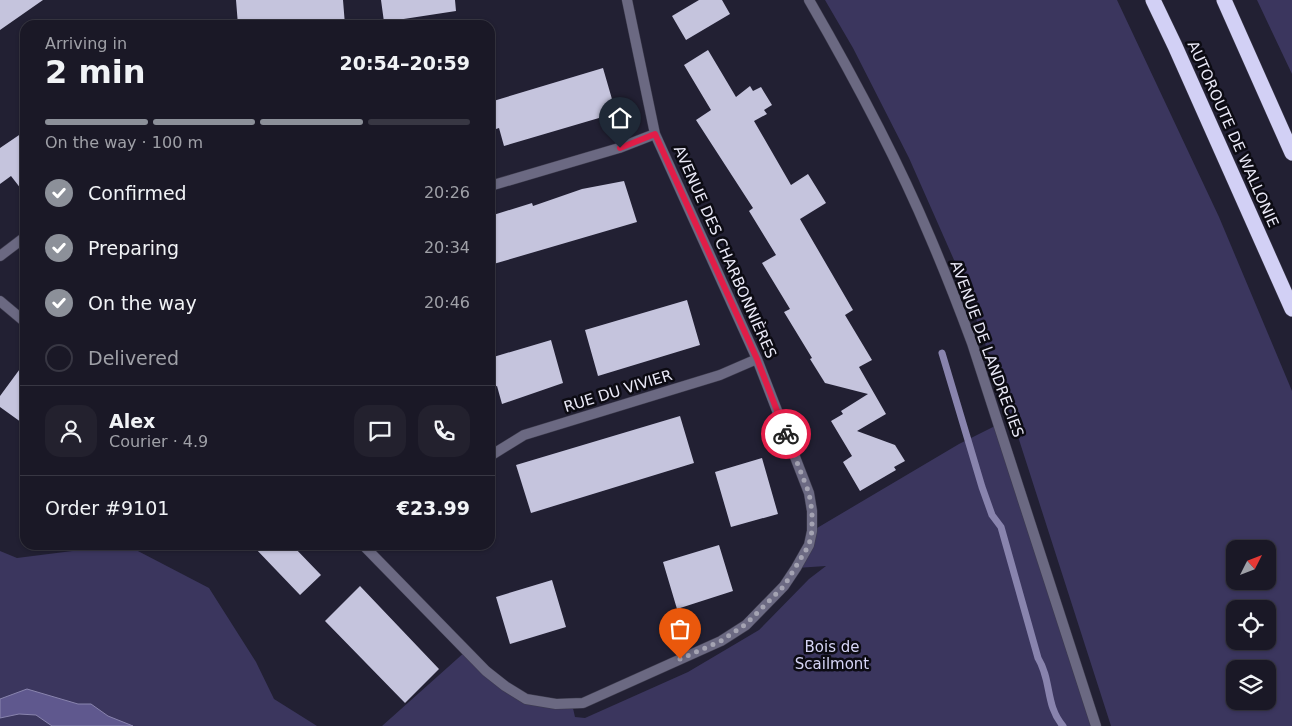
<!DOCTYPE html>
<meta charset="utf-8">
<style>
body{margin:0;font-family:"DejaVu Sans",sans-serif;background:#23212e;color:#f1f3f6;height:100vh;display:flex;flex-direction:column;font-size:19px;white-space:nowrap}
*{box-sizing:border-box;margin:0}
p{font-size:16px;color:#9fa0a7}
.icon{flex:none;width:28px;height:28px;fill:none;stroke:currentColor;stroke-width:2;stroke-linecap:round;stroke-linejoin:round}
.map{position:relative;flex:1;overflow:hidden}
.details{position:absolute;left:20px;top:20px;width:475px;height:530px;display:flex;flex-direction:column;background:#1a1826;border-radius:15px;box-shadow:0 1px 4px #0004,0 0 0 1px #383743}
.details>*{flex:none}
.needle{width:32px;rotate:48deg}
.fabs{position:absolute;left:1226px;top:540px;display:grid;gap:10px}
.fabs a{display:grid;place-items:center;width:50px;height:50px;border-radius:10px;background:#1a1826;box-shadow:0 1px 4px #0004,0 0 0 1px #383743;font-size:25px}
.pin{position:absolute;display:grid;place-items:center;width:42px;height:42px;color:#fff;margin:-51px -21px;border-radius:50% 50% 50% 0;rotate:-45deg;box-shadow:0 0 5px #0007}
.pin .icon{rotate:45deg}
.courier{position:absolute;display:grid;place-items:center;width:50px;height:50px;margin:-25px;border:4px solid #e11d48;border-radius:50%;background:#fff;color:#222;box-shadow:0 1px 6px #0007}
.headline em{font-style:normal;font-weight:800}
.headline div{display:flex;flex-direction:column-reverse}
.headline{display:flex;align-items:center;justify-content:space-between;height:85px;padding:0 25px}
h1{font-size:32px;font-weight:800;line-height:38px}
.bar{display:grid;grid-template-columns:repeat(4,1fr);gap:8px 5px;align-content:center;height:60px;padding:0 25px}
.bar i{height:6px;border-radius:4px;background:#383743}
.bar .active{background:#8c9099}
.bar p{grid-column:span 4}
.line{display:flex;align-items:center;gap:12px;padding:0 25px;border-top:1px solid #383743}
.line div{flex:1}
.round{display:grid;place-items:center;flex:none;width:52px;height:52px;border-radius:15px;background:#23212e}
ol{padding:0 25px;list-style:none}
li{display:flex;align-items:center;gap:15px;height:55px}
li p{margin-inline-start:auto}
li .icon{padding:5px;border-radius:50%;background:#8c9099;color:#fff;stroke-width:4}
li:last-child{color:#9fa0a7}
li i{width:28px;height:28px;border:2px solid #383743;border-radius:50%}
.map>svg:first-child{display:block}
.green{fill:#3b365e;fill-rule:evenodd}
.water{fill:#5f588e;stroke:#8984ae}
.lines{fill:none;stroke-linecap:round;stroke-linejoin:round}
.stream{stroke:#8984ae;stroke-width:7}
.building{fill:#c5c4dd}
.minor-casing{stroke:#3e3c4e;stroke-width:11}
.motorway-casing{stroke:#3e3c4e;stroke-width:16}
.minor{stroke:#6b6982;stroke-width:10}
.motorway{stroke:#d2d0f5;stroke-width:15}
.done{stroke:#a4a3b2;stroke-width:5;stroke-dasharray:0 9}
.route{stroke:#e11d48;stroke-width:6}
.labels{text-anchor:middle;stroke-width:5;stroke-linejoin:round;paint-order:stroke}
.street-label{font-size:15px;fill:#eae9f7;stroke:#0c0b13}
.park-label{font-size:15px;fill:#d6d4f5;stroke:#0c0b13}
</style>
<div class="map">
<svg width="1292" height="726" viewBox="0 0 1292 726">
<rect width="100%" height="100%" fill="#222033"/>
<path class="green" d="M825,0H1117L1219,217L1292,391V726H1111L1013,421L958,269L909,158L853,48ZM1235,549H1268V581H1235ZM1235,609H1268V641H1235ZM1235,669H1268V701H1235Z
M1257,0H1292V74Z
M999,424L1096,726H382L466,651L526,699L572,704L575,717L585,718L688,672L759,630L809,579L826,566L796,568L812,531L959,444Z
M96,548L136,550L209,588L256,662L274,699L317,726H0V551L17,558Z"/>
<path class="water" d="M27,689L78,704H91L108,716L133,726H52L36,715L19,714L0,718V699Z"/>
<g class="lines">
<path class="stream" d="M942,353L982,487L992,515L1001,527L1038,658C1052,681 1045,705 1063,726"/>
</g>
<path class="building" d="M0,0H43L0,30Z
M236,0H343L345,25H238Z
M381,0H455L456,11L384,22Z
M699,0H722L730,14L686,40L672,16Z
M708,50L736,97L750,86L753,91L761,87L772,105L764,110L767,114L754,121L791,185L808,174L826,203L800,219L853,310L845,315L872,360L859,367L886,414L857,431L895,445L905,461L894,467L896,470L860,491L843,462L852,456L831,421L843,414L841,411L868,394L825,383L810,359L812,358L784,312L790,309L762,263L776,255L749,211L753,208L696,120L711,110L684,65Z
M603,68L616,113L504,146L499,128L490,131V102Z
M25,131V194L11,176L0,184V148Z
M624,181L637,222L490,265V216L532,203L533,206L582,189Z
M687,300L700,345L598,376L585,330Z
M551,340L563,383L502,404L497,386L490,388V358Z
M25,362V425L0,407V396Z
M680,416L694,463L531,513L516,465Z
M762,458L778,514L731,527L715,472Z
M252,545H292L321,575L300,595Z
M719,545L733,591L677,609L663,562Z
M552,580L566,627L510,644L496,597Z
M360,586L439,669L405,703L325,621Z"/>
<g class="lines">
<defs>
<path id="minor" d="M809,0C853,76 896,156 930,237C945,272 959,308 972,343L1096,726
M490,186L619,148L655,134
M0,256L25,237
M0,301L25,322
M490,456L524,435L720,375L757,359
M363,545L486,671L505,686L526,699L556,704L583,703L721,641L746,625L784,586L796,568L809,545L812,531V511L809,493L757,359L655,134L627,0"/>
<path id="motorway" d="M1153,0L1175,46L1292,309
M1224,0L1292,153"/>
</defs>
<use href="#minor" class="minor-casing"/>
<use href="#motorway" class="motorway-casing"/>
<use href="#minor" class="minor"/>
<use href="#motorway" class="motorway"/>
</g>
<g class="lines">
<path class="done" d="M680,659L721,641L746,624L784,586L809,545L812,531V511L809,493L786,434"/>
<path class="route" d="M620,148L655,134L757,359L786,434"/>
</g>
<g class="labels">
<g class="street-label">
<text transform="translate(1233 134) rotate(66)" y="5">AUTOROUTE DE WALLONIE</text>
<text transform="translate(725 252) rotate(66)" y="5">AVENUE DES CHARBONNIÈRES</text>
<text transform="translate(987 349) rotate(70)" y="5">AVENUE DE LANDRECIES</text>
<text transform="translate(618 391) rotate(-17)" y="5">RUE DU VIVIER</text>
</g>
<g class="park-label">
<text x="832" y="652">Bois de<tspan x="832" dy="17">Scailmont</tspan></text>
</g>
</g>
</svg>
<div class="fabs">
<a><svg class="needle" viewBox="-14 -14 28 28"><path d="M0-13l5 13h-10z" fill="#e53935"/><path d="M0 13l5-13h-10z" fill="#9fa0a7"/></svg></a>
<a><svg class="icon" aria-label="locate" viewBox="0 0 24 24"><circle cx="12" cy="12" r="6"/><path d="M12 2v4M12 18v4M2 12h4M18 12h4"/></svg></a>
<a><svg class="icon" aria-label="layers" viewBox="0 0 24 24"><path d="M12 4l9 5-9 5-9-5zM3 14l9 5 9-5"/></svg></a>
</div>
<div class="pin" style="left:680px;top:659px;background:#ea580c"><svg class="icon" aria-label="bag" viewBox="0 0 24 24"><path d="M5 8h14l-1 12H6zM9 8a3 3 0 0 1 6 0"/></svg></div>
<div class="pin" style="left:620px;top:148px;background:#1f2937"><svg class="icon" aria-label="home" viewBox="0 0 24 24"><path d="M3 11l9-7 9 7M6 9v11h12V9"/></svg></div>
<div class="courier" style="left:786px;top:434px"><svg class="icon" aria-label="bike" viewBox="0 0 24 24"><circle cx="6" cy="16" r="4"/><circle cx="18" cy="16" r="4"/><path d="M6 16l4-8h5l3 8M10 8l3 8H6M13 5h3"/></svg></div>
<section class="details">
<div class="headline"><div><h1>2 min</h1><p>Arriving in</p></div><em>20:54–20:59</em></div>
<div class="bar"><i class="active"></i><i class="active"></i><i class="active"></i><i></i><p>On the way · 100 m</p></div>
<ol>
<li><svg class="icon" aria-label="check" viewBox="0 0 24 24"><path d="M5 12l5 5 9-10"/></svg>Confirmed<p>20:26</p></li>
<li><svg class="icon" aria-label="check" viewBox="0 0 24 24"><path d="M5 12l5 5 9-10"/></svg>Preparing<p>20:34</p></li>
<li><svg class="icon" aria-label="check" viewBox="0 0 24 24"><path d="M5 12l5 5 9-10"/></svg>On the way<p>20:46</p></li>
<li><i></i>Delivered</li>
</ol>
<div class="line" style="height:90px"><a class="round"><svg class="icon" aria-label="person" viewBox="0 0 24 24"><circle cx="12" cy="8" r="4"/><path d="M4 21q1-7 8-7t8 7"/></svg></a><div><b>Alex</b><p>Courier · 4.9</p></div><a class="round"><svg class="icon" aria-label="chat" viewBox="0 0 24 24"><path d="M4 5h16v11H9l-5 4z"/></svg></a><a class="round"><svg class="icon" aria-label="phone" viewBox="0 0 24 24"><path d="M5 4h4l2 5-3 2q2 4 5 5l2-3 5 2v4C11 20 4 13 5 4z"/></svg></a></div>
<div class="line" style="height:65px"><div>Order #9101</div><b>€23.99</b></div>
</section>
</div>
